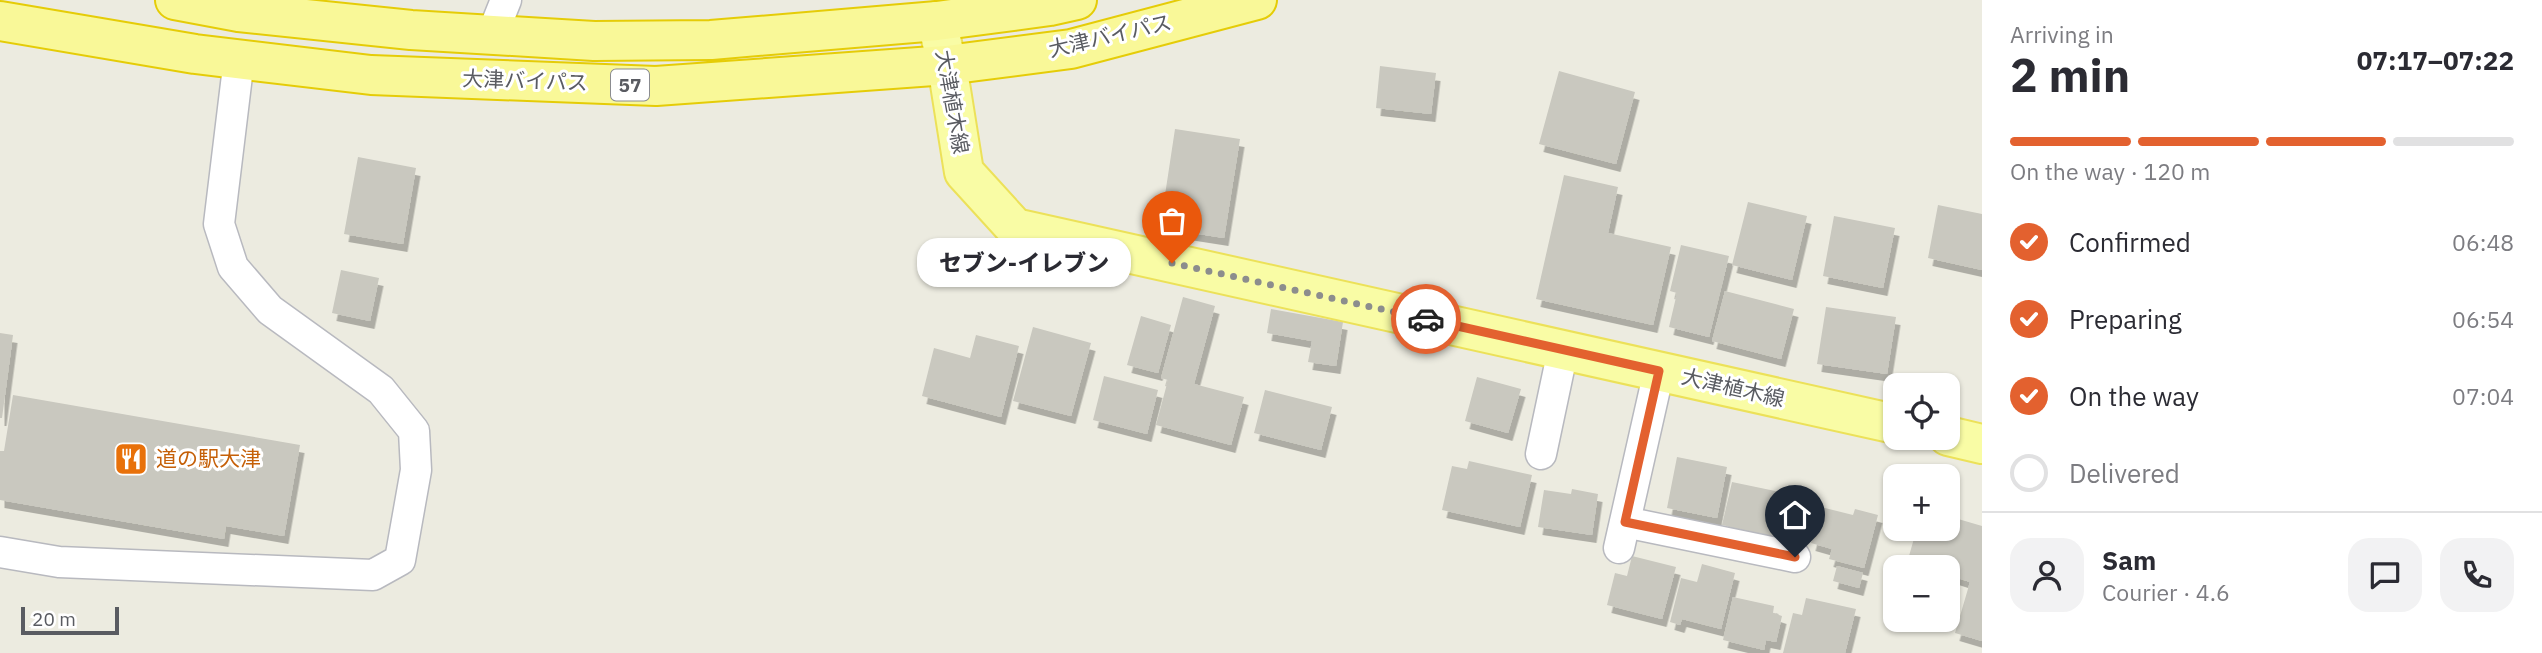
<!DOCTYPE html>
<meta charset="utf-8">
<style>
body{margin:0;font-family:"IBM Plex Sans","Noto Sans JP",sans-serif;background:#f2f2f3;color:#2b2b33;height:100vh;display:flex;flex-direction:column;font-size:26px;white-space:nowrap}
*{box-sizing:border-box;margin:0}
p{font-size:23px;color:#7c7c81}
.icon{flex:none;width:38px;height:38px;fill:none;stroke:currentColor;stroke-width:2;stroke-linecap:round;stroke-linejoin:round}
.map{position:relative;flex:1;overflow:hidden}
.drawer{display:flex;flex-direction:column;background:#fff;width:560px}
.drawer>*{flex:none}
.controls{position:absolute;left:1883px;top:373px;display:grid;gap:14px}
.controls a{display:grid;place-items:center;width:77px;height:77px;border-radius:14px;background:#fff;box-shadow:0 2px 5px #0004;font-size:35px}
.scale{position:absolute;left:21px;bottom:18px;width:98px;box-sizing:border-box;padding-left:7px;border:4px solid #595b61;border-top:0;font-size:19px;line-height:24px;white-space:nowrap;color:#595b61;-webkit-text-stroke:5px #fff;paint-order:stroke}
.pin{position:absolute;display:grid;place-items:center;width:60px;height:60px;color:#fff;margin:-72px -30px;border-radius:50% 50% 50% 0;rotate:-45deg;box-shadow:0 0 7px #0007}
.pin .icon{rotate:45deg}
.courier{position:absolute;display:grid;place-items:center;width:70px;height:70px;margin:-35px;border:5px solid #e3612f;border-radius:50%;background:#fff;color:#222;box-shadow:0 2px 9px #0007}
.bubble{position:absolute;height:49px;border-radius:21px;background:#fff;box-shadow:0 2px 5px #0004;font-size:23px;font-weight:800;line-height:49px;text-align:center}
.head em{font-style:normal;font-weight:800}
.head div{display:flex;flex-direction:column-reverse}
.head{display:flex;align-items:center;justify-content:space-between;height:119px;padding:0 28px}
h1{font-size:46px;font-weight:800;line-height:52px}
.bar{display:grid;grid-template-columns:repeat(4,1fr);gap:10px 7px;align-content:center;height:84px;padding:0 28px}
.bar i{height:9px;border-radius:5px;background:#e1e1e2}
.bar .selected{background:#e3612f}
.bar p{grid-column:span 4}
.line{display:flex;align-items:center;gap:18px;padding:0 28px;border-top:2px solid #e1e1e2}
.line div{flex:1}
.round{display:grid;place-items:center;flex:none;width:74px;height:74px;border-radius:21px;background:#f2f2f3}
ol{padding:0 28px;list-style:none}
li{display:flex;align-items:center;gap:21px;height:77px}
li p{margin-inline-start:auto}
li .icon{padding:7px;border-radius:50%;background:#e3612f;color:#fff;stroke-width:4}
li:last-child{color:#7c7c81}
li i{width:38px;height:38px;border:4px solid #e1e1e2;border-radius:50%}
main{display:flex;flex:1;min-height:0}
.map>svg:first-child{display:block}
.building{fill:#c9c8bf;filter:url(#shadow)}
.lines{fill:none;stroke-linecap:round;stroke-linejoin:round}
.minor-casing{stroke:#b8b9bf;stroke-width:33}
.primary-casing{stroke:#ece159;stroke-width:42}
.trunk-casing{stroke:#e5cc07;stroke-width:42}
.minor{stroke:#fff;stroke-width:30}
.primary{stroke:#f9fca5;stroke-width:38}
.trunk{stroke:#f9f898;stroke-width:38}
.done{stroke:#8c8d8d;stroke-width:7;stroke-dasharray:0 12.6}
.route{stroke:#e3612f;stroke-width:9}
.labels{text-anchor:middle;stroke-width:6;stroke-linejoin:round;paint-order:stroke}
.shield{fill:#fff;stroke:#8b8c90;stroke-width:2}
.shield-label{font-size:19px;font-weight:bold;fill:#595b61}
.street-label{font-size:21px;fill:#595b61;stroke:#fff}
.food-label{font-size:21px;fill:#c56008;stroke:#fff;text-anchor:start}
</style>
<main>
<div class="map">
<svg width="1982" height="653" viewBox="0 0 1982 653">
<defs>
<filter id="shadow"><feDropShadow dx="4.5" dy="8" stdDeviation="0" flood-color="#0004"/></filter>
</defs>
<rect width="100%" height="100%" fill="#ecebe0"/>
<path class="building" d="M1380,66L1436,73L1431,114L1376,108Z
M1559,71L1635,92L1616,164L1539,144Z
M1175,129L1240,139L1224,238L1160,228Z
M358,157L416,168L403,244L344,234Z
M1564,175L1618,187L1608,233L1671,247L1653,325L1536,299Z
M1748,202L1807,216L1792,280L1732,265Z
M1938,205L1982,214V270L1928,258Z
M1834,216L1895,228L1883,288L1823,276Z
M1681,245L1729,256L1709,337L1669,327L1677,293L1670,291Z
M341,270L379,278L370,321L332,313Z
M1725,291L1794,309L1781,359L1712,341Z
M1183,297L1215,306L1194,384L1244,397L1231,445L1156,425L1168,380L1161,378Z
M1826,307L1896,317L1887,374L1817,364Z
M1271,309L1343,322L1336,366L1308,362L1312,341L1267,333Z
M1141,316L1171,325L1158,373L1127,365Z
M1033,327L1091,343L1071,416L1013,401Z
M0,333L13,335L2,418H0Z
M976,335L1019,346L1001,417L922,396L934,348L970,358Z
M1104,376L1158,390L1147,434L1093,420Z
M1477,377L1521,389L1508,433L1465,421Z
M1265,390L1332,407L1321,450L1254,433Z
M13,395L300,445L284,536L226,526L224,539L0,500V451H4Z
M1677,457L1727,467L1717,518L1667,508Z
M1469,461L1532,475L1520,527L1442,510L1452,466L1467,469Z
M1732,482L1789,494L1780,537L1722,525Z
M1572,489L1598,494L1592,535L1538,527L1544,490L1571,494Z
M1821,507L1853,515L1855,509L1878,515L1864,568L1829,559L1832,549L1811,543Z
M1948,516L1982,526V641L1955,633L1970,582L1948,575V567H1921L1907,563L1917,528H1948Z
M1632,556L1676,567L1662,619L1607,605L1615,573L1627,576Z
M1702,564L1735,573L1721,629L1682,619L1680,625L1670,622L1681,578L1697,582Z
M1837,566L1863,573L1859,588L1833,581Z
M1733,597L1774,606L1773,613L1782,616L1776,642L1766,640L1764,650L1723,640Z
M1806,598L1856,609L1845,653H1783L1793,613L1802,615Z"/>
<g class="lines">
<defs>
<path id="minor" d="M492,35L506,0
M1541,454L1563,350
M1625,522L1795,557
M1619,548L1659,371
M0,552L59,562L373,575L400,560L416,470L414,431L381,390L270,310L233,267L219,224L239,59"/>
<path id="primary" d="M937,21L947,65L964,172L1015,228L1895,424
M1948,436L1982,444"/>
<path id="trunk" d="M175,0L239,12L411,30L594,41L711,40L937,21L1050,6L1077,0
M0,21L195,54L371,75L656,86L947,65L1071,49L1257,0"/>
</defs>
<use href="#minor" class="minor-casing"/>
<use href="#primary" class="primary-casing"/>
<use href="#trunk" class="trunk-casing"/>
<use href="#minor" class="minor"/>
<use href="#primary" class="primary"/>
<use href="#trunk" class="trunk"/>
</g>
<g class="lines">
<path class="done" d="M1172,263L1426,319"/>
<path class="route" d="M1426,319L1659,371L1625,522L1795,557"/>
</g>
<defs>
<symbol id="restaurant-square" viewBox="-11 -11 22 22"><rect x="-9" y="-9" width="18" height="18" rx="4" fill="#e8710a" stroke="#fff"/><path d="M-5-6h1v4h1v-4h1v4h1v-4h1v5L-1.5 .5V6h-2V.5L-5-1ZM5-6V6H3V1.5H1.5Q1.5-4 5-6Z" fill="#fff"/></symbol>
</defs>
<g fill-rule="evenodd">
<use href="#restaurant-square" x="112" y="440" width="38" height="38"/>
</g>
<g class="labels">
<rect class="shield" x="611" y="69.5" width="38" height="31" rx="5"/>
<g class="shield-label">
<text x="630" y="92">57</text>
</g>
<g class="street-label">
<text transform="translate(1110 36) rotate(-13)" y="7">大津バイパス</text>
<text transform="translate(525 81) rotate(2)" y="7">大津バイパス</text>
<text transform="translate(952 102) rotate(80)" y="7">大津植木線</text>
<text transform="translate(1733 388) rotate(13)" y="7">大津植木線</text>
</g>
<g class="food-label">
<text x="156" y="466">道の駅大津</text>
</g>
</g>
</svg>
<div class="controls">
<a><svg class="icon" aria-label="locate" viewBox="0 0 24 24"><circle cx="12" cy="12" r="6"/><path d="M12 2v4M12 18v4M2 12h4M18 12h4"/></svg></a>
<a>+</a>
<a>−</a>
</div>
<div class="scale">20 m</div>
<div class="pin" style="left:1172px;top:263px;background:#ea580c"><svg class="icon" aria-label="bag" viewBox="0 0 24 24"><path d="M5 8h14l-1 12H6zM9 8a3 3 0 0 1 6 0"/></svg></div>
<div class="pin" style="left:1795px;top:557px;background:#1f2937"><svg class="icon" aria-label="home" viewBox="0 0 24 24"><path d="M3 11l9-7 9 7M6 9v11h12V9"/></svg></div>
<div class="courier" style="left:1426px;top:319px"><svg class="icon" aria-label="car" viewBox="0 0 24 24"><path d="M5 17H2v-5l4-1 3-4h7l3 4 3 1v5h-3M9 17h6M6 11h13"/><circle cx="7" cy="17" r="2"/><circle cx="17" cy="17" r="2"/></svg></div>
<div class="bubble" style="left:917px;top:238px;width:214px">セブン-イレブン</div>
</div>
<section class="drawer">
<div class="head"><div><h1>2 min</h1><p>Arriving in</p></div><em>07:17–07:22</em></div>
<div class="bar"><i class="selected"></i><i class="selected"></i><i class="selected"></i><i></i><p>On the way · 120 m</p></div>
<ol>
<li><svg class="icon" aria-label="check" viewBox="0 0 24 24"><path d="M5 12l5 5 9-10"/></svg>Confirmed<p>06:48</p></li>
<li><svg class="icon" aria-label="check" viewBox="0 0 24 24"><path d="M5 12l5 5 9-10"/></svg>Preparing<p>06:54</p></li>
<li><svg class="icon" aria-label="check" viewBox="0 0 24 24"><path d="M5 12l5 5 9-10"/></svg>On the way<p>07:04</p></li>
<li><i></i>Delivered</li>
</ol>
<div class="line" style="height:126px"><a class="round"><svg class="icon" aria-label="person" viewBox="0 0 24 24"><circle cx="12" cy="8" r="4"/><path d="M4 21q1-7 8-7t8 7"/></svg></a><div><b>Sam</b><p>Courier · 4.6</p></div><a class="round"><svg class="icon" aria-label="chat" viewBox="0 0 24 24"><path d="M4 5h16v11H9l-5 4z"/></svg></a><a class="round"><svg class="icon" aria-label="phone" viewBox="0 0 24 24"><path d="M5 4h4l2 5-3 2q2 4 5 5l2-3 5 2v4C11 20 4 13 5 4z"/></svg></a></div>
</section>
</main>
